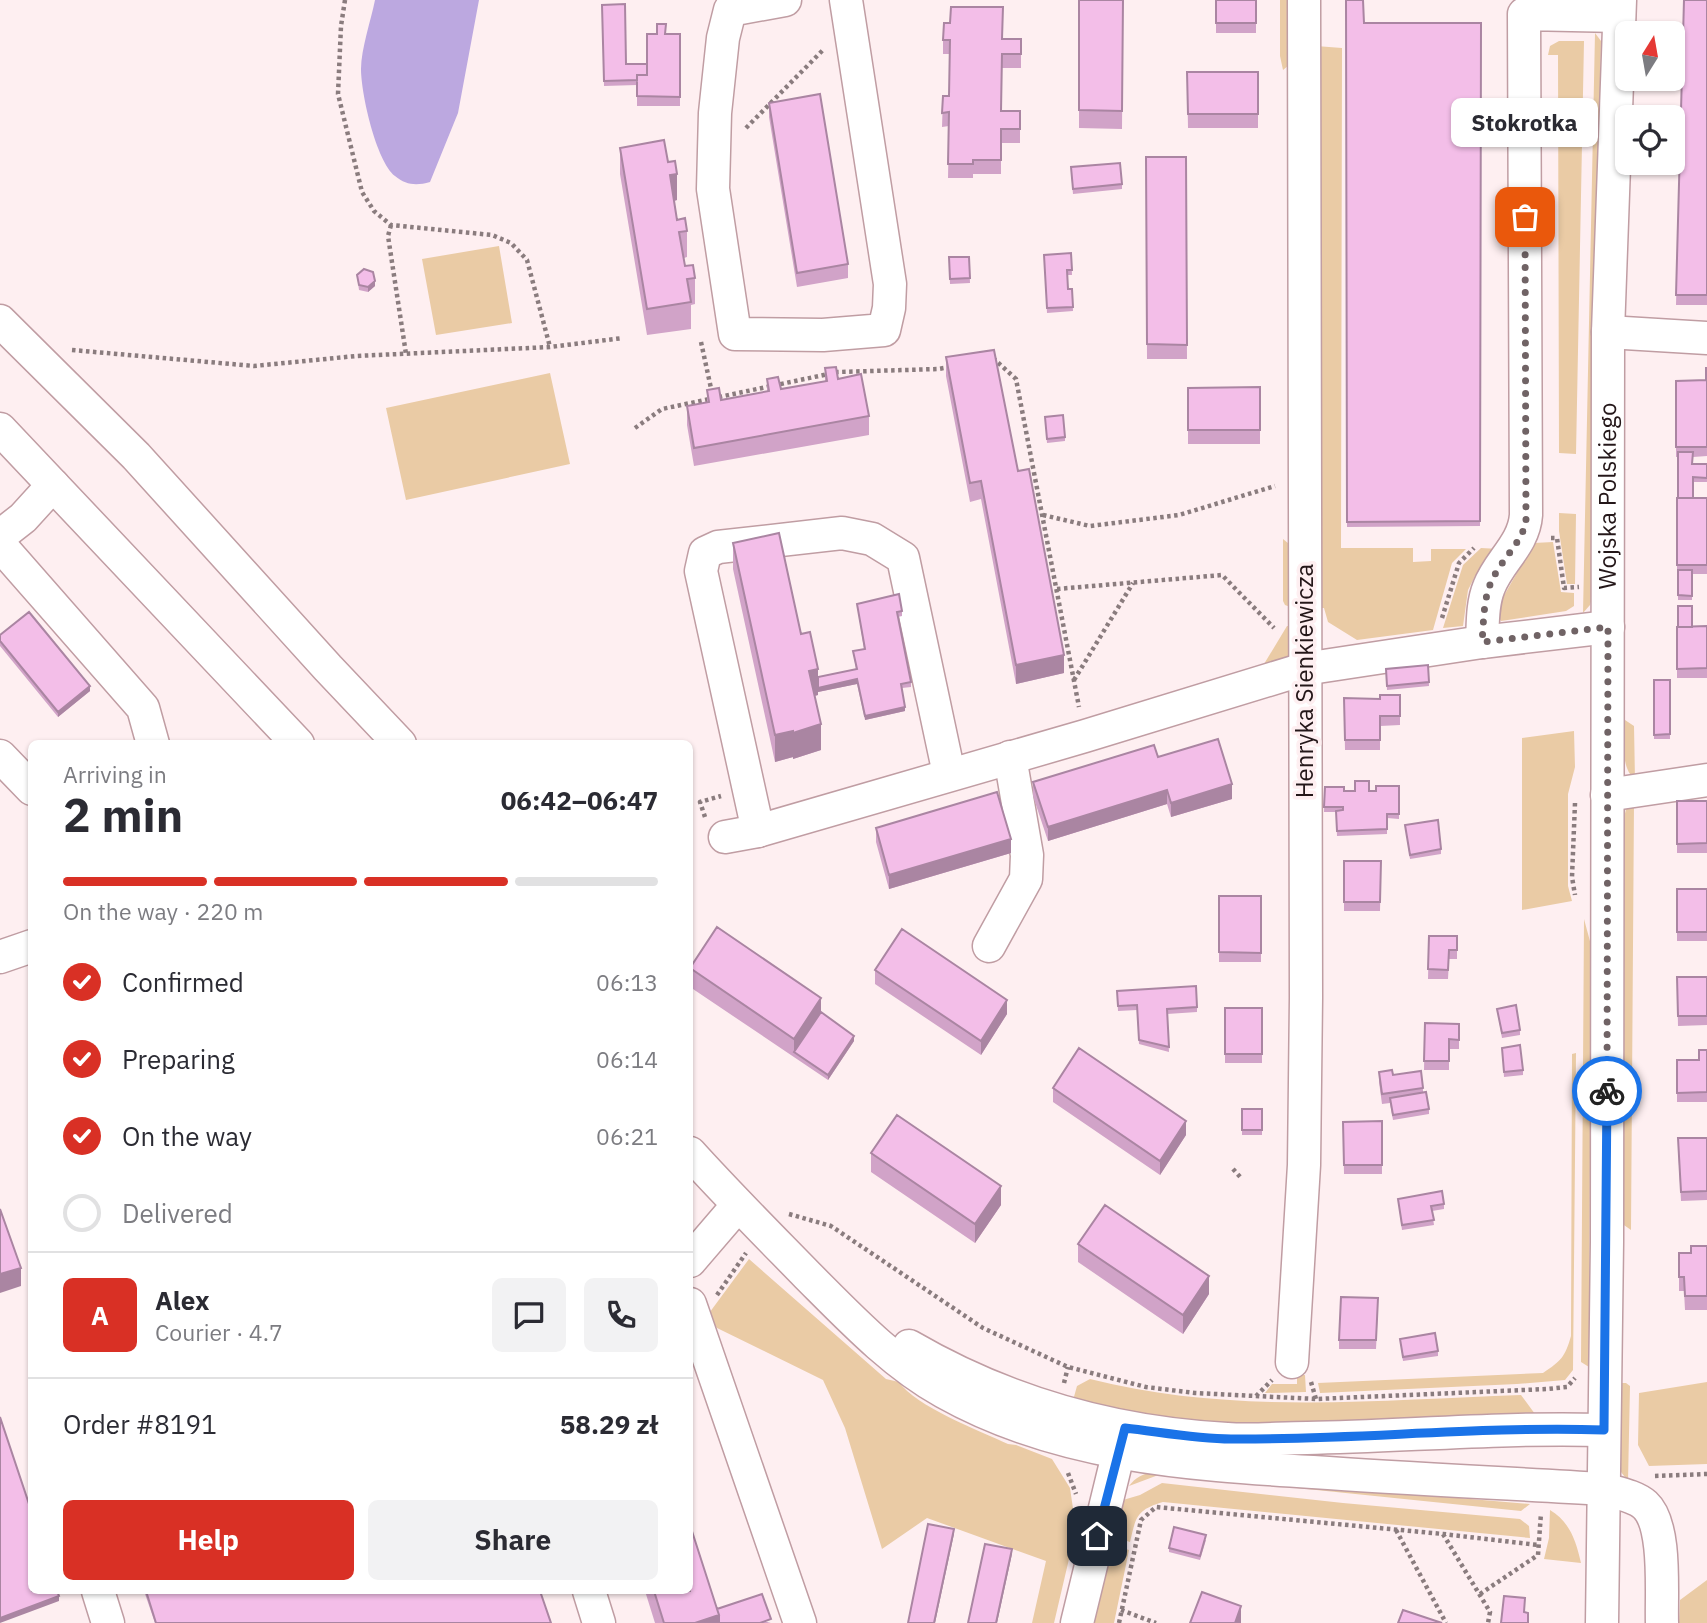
<!DOCTYPE html>
<meta charset="utf-8">
<style>
body{margin:0;font-family:"IBM Plex Sans",sans-serif;background:#f2f2f3;color:#2b2b33;height:100vh;display:flex;flex-direction:column;font-size:26px;white-space:nowrap}
*{box-sizing:border-box;margin:0}
p{font-size:23px;color:#7c7c81}
.icon{flex:none;width:38px;height:38px;fill:none;stroke:currentColor;stroke-width:2;stroke-linecap:round;stroke-linejoin:round}
.map{position:relative;flex:1;overflow:hidden}
.panel{position:absolute;left:28px;top:740px;width:665px;height:854px;display:flex;flex-direction:column;background:#fff;border-radius:10px;box-shadow:0 2px 5px #0004}
.panel>*{flex:none}
.needle{width:46px;rotate:11deg}
.fabs{position:absolute;left:1615px;top:21px;display:grid;gap:14px}
.fabs a{display:grid;place-items:center;width:70px;height:70px;border-radius:10px;background:#fff;box-shadow:0 2px 5px #0004;font-size:35px}
.pin{position:absolute;display:grid;place-items:center;width:60px;height:60px;color:#fff;margin:-30px;border-radius:14px;box-shadow:0 4px 10px #0006}
.courier{position:absolute;display:grid;place-items:center;width:70px;height:70px;margin:-35px;border:5px solid #1a73e8;border-radius:50%;background:#fff;color:#222;box-shadow:0 2px 9px #0007}
.bubble{position:absolute;height:49px;border-radius:10px;background:#fff;box-shadow:0 2px 5px #0004;font-size:23px;font-weight:800;line-height:49px;text-align:center}
.overview em{font-style:normal;font-weight:800}
.overview div{display:flex;flex-direction:column-reverse}
.overview{display:flex;align-items:center;justify-content:space-between;height:119px;padding:0 35px}
h1{font-size:46px;font-weight:800;line-height:52px}
.bar{display:grid;grid-template-columns:repeat(4,1fr);gap:10px 7px;align-content:center;height:84px;padding:0 35px}
.bar i{height:9px;border-radius:5px;background:#e1e1e2}
.bar .selected{background:#d93025}
.bar p{grid-column:span 4}
.line{display:flex;align-items:center;gap:18px;padding:0 35px;border-top:2px solid #e1e1e2}
.line div{flex:1}
.round{display:grid;place-items:center;flex:none;width:74px;height:74px;border-radius:10px;background:#f2f2f3}
ol{padding:0 35px;list-style:none}
li{display:flex;align-items:center;gap:21px;height:77px}
li p{margin-inline-start:auto}
li .icon{padding:7px;border-radius:50%;background:#d93025;color:#fff;stroke-width:4}
li:last-child{color:#7c7c81}
li i{width:38px;height:38px;border:4px solid #e1e1e2;border-radius:50%}
.primary-button{display:flex;gap:14px;margin-top:auto;padding:14px 35px}
.primary-button a{flex:1;height:80px;border-radius:10px;background:#d93025;color:#fff;font-size:28px;font-weight:800;line-height:80px;text-align:center}
.primary-button a+a{background:#f2f2f3;color:#2b2b33}
.map>svg:first-child{display:block}
.green{fill:#eacba5}
.water{fill:#bca8e0}
.lines{fill:none;stroke-linecap:round;stroke-linejoin:round}
.minor-casing{stroke:#c09da3;stroke-width:35}
.path{stroke:#8a7c7e;stroke-width:4.5;stroke-dasharray:3.5 3.5;stroke-linecap:butt}
.minor{stroke:#fff;stroke-width:32}
.wall{fill:#d1a3c8}
.shaded-wall{fill:#aa85a2}
.building{fill:#f3bee8;stroke:#aa85a2;stroke-width:2}
.done{stroke:#706365;stroke-width:7;stroke-dasharray:0 12.6}
.route{stroke:#1a73e8;stroke-width:9}
.labels{text-anchor:middle;stroke-width:7;stroke-linejoin:round;paint-order:stroke}
.street-label{font-size:24px;fill:#241719;stroke:#feeff1}
</style>
<div class="map">
<svg width="1707" height="1623" viewBox="0 0 1707 1623">
<rect width="100%" height="100%" fill="#feeff1"/>
<path class="green" d="M1280,0H1294V61L1283,70L1280,56Z
M1595,33L1601,41L1592,598L1590,605L1583,613Z
M1559,41H1584L1576,454L1559,453L1558,55H1548L1550,46Z
M1316,46L1342,48L1341,548H1413V562L1431,561V549H1466L1452,563L1433,630L1357,640L1328,622L1324,608H1316Z
M499,246L512,323L436,335L422,259Z
M550,373L570,464L406,500L386,408Z
M1559,513L1576,514L1575,584H1567L1559,531Z
M1283,539L1294,548L1293,608L1285,605L1283,601Z
M1553,542L1561,592L1574,593V606L1566,611L1501,621L1496,614L1498,606L1534,543Z
M1481,548L1499,549L1475,576L1468,590L1463,626L1443,628L1463,565Z
M1287,626H1293C1290,663 1292,660 1258,674Z
M1625,720L1634,726L1635,780C1619,765 1625,740 1625,720Z
M1574,731L1575,767L1568,794V886L1572,901L1522,910V738Z
M1634,803L1631,1230L1621,1223L1624,818L1626,809Z
M1584,919L1591,945L1589,1367L1581,1362Z
M1576,1053L1573,1370L1565,1380L1517,1384L1320,1393L1318,1383L1543,1373C1561,1361 1565,1357 1571,1336L1572,1054Z
M749,1259L886,1379L899,1382C915,1406 980,1431 1008,1444L1016,1445L1052,1459L1070,1488L1076,1529L1054,1623H1032L1046,1561L927,1518L882,1549L845,1428L823,1380L717,1328L707,1316Z
M1297,1375H1305L1306,1392L1265,1393L1272,1384H1297Z
M1090,1379C1231,1415 1377,1400 1521,1395L1535,1414L1218,1427L1072,1404L1077,1386Z
M1707,1382V1464L1649,1466L1638,1445L1639,1393Z
M1620,1383H1626L1630,1386L1628,1481L1621,1472L1619,1463Z
M1154,1472L1530,1504L1521,1511L1161,1474L1129,1486C1136,1477 1142,1474 1154,1472Z
M1162,1483L1343,1503L1520,1519L1529,1526L1530,1538L1163,1502C1136,1510 1136,1517 1130,1542L1112,1536L1123,1500L1140,1495Z
M1550,1510C1570,1522 1576,1541 1581,1563L1544,1559L1549,1538Z
M1110,1544L1129,1550L1114,1623H1091Z
M1707,1580V1623H1679L1680,1600Z"/>
<path class="water" d="M375,0H479L458,113L430,182C416,186 406,185 395,176C376,161 361,93 361,69C361,49 371,20 375,0Z"/>
<g class="lines">
<defs>
<g id="minor">
<path d="M785,0L730,10L723,38L715,113L713,189L735,334L823,335L884,330L889,308L890,284L846,0"/>
<path d="M0,321L136,456L328,668L400,744"/>
<path d="M1608,332L1707,338"/>
<path d="M0,429L298,744"/>
<path d="M0,536L23,518L53,485"/>
<path d="M0,545L143,708L153,744"/>
<path d="M1482,642C1483,624 1482,604 1489,587C1499,561 1524,544 1526,515L1524,14L1619,16"/>
<path d="M0,756L32,789"/>
<path d="M1607,795L1707,780"/>
<path d="M758,831L701,571L705,553L718,547L842,533L872,539L903,558L949,774"/>
<path d="M725,837L758,831L1085,736L1304,669L1482,642L1608,627"/>
<path d="M989,946L1026,879L1027,855L1010,757"/>
<path d="M0,957L32,946"/>
<path d="M690,1153C728,1195 768,1235 807,1275C849,1317 892,1363 944,1392C1058,1456 1186,1464 1313,1472C1410,1479 1507,1483 1604,1489C1617,1493 1635,1496 1645,1505C1667,1525 1661,1593 1662,1623"/>
<path d="M690,1261L738,1205"/>
<path d="M690,1304L800,1623"/>
<path d="M909,1346C1007,1403 1114,1433 1227,1439C1253,1441 1280,1438 1307,1438C1406,1436 1505,1427 1604,1430"/>
<path d="M1292,1362L1304,1165L1306,998L1304,0"/>
<path d="M98,1591L108,1623"/>
<path d="M589,1591L599,1623"/>
<path d="M1077,1623L1123,1434"/>
<path id="s1" d="M1602,1623L1607,1242L1608,332L1620,0"/>
</g>
</defs>
<use href="#minor" class="minor-casing"/>
<path class="path" d="M345,0L341,26L338,94L362,192L374,211L391,225L492,235L511,243L527,260L550,347
M746,128L823,50
M391,225L388,236L406,354
M701,342L712,393
M72,350L254,366L356,356L550,347L623,338
M993,358L1016,379L1079,707
M635,428L662,409L838,372L938,369L950,367
M1043,515L1090,526L1179,515L1275,486
M1551,538H1557L1564,588L1579,587
M1057,589L1222,575L1274,628
M1442,618L1459,563L1474,548
M1074,680L1133,583
M1575,803L1572,877L1575,895
M705,817L700,802L721,796
M1233,1169L1242,1179
M789,1214L831,1226L983,1328L1068,1367L1146,1387L1195,1393L1316,1399L1547,1389L1567,1387L1575,1378
M717,1295L746,1253
M1311,1382L1316,1399
M1064,1383L1068,1367
M1256,1396L1272,1380
M1068,1473L1076,1494
M1655,1476L1707,1474
M1396,1530L1446,1623
M1443,1534L1490,1612L1488,1623
M1480,1594L1538,1555L1541,1513
M1121,1610L1156,1623
M1119,1623L1141,1520L1156,1507L1443,1534L1538,1545"/>
<use href="#minor" class="minor"/>
</g>
<path class="wall" d="M1079,0H1123L1122,129L1079,128Z
M1216,0H1256V33H1216Z
M1346,0L1364,23H1481L1480,526L1347,527Z
M1684,0H1707V305H1676Z
M602,5L626,64H647L666,34H680V106H637V85L604,86Z
M1002,39H1021V68H1002L1001,111H1020V143H1001V174H973V178H948L949,126L942,127L943,96H949L950,54H943V40Z
M1187,72H1258V128H1188Z
M769,103L848,264V278L797,287L769,117Z
M620,148L668,162L677,200L674,201L677,220L687,231V257L684,258L685,266L695,278V304L691,305V329L647,335L620,174Z
M1146,157H1186L1187,359H1147Z
M1071,172L1122,184V189L1073,194Z
M1071,253L1072,275H1067L1068,289H1072L1073,311L1047,313L1044,255Z
M949,257H969L970,283L950,284Z
M357,275L375,286L368,292L359,290Z
M946,357L1064,673L1016,684L981,499L970,502L946,376Z
M825,368L838,379L869,416V435L694,466L687,425V406L707,403V390L721,400L767,392V379L781,389L825,381Z
M1707,368V456L1693,457V464H1707V482H1693V498H1707V574H1692V600H1678V574H1677V498H1678V457H1676V381L1706,380Z
M1260,387V444H1188V388Z
M1045,417L1065,437V441L1047,443Z
M733,543L801,634L818,677L856,669L853,651L864,649L857,604L902,611V616L898,617L911,682V687L902,688L905,711L865,720L857,684L818,692V695L815,696L821,750L793,759V757L775,762L733,569Z
M1707,626V678H1677V627Z
M0,635L90,691L58,717L0,646Z
M1428,665L1429,686L1387,690L1386,669Z
M1654,680H1670V739H1654Z
M1400,695V725L1380,726V750H1345L1344,698L1380,699Z
M1158,757L1232,799L1171,817L1167,804L1048,841L1033,796V782Z
M1399,786V819L1387,818V834L1337,836L1336,812H1324L1325,787L1344,791H1376Z
M1677,801H1707V853H1677Z
M1405,825L1441,849V854L1410,859Z
M876,828L1011,853L889,889L876,842Z
M1344,861H1381L1380,911H1344Z
M1677,889H1707V941H1677Z
M1219,896H1261V962H1219Z
M1429,936H1457V959H1449L1448,979H1428Z
M690,968L821,1012L854,1041L828,1080L690,987Z
M875,970L1007,1014L981,1055L875,984Z
M1677,977H1707V1025L1678,1026Z
M1117,991L1197,1007V1012L1167,1014L1169,1052L1139,1044L1137,1010L1118,1011Z
M1225,1008H1262V1063H1225Z
M1497,1009L1520,1030V1035L1502,1038Z
M1425,1023L1459,1024V1049H1449V1070H1424Z
M1502,1048L1523,1070V1075L1504,1077Z
M1707,1050V1102H1677V1060H1699Z
M1379,1072L1393,1075L1423,1088V1092L1429,1109V1114L1393,1120L1390,1103L1382,1104L1379,1082Z
M1053,1088L1186,1135L1160,1175L1053,1102Z
M1242,1109H1262V1135H1242Z
M1382,1121V1174H1344L1343,1122Z
M1707,1138V1200L1681,1201L1678,1148Z
M871,1153L1001,1205L975,1243L871,1172Z
M1398,1199L1444,1204V1209L1432,1211L1434,1225L1402,1230Z
M1078,1244L1209,1294L1183,1334L1078,1262Z
M1707,1246V1310H1685L1684,1291H1679V1253H1691Z
M1378,1308L1376,1349H1339V1340Z
M1400,1339L1438,1351V1356L1403,1361Z
M1206,1540L1200,1560L1169,1552V1548Z
M144,1591H540L551,1623H155Z
M645,1591H690L717,1609L771,1623H655Z"/>
<path class="shaded-wall" d="M677,174V200L670,202V175Z
M375,281V286L368,292V287Z
M1064,655V673L1016,684V665Z
M818,669V688L857,679V684L818,692V695L809,697V671Z
M90,686V691L58,717V712Z
M905,707V711L865,720V716Z
M821,724V750L793,759V733Z
M793,731V757L775,762V735Z
M1232,784V799L1171,817V803Z
M1167,790V804L1048,841V827Z
M1011,839V853L889,889V875Z
M821,998V1017L794,1052V1039Z
M1007,1000V1014L981,1055V1041Z
M854,1036V1041L828,1080V1075Z
M1186,1121V1135L1160,1175V1161Z
M1001,1186V1205L975,1243V1224Z
M21,1268V1286L0,1293V1274Z
M1209,1276V1294L1183,1334V1315Z
M954,1529V1534L935,1623H934Z
M1012,1549V1554L997,1623H996Z
M59,1596V1601L0,1623V1618Z
M1241,1606V1623H1235Z
M719,1615V1623H695Z"/>
<path class="building" d="M1079,0H1123L1122,111L1079,110Z
M1216,0H1256V23H1216Z
M1346,0H1363L1364,23H1481L1480,521L1347,522Z
M1684,0H1707V295H1676Z
M625,4L626,64H647V75H637V80L604,81L602,5Z
M951,7H1003L1002,39H1021V54H1002L1001,111H1020V129H1001V160H973V164H948L949,112L942,113L943,96H949L950,40H943L944,23H950Z
M657,24H666L665,34H680V97L637,96V75H647V34H657Z
M1187,72H1258V114H1188Z
M820,94L848,264L797,273L769,103Z
M664,140L668,162L675,161L677,174L670,175L677,220L685,218L687,231L679,232L685,266L693,265L695,278L687,279L691,302L647,309L620,148Z
M1146,157H1186L1187,345L1147,344Z
M1120,163L1122,184L1073,189L1071,167Z
M1071,253L1072,270H1067L1068,289H1072L1073,307L1047,308L1044,255Z
M949,257H969L970,278L950,279Z
M364,269L373,272L375,281L368,287L359,285L357,275Z
M994,350L1018,471L1029,469L1064,655L1016,665L981,481L970,483L946,357Z
M836,367L838,379L861,374L869,416L694,448L687,406L709,402L707,390L719,388L721,400L769,391L767,379L778,377L781,389L827,381L825,368Z
M1706,368H1707V380H1706Z
M1707,380V447H1676V381Z
M1260,387V430H1188V388Z
M1063,415L1065,437L1047,439L1045,417Z
M1678,452H1693L1692,464H1707V478L1693,477V498H1678Z
M1677,498H1707V565H1677Z
M779,533L801,634L810,632L818,669L809,671L821,724L793,733V731L775,735L733,543Z
M1678,570H1692V596L1678,595Z
M899,594L902,611L897,612L911,682L901,684L905,707L865,716L857,679L818,688V677L857,669L853,651L865,649L857,604Z
M1678,606H1692V627H1678Z
M29,612L90,686L58,712L0,641V635Z
M1707,626V668L1677,669V627Z
M1428,665L1429,682L1387,686L1386,669Z
M1654,680H1670V734L1654,735Z
M1380,695H1400V716H1380V740H1345L1344,698L1380,699Z
M1218,739L1232,784L1171,803L1167,790L1048,827L1033,782L1154,745L1158,757Z
M1355,781H1369V791H1376V786H1399V814H1387V829L1337,831L1336,811L1343,810V807H1324L1325,787H1344V791H1355Z
M997,792L1011,839L889,875L876,828Z
M1677,801H1707V843L1677,844Z
M1438,820L1441,849L1410,855L1405,825Z
M1344,861H1381L1380,902H1344Z
M1677,889H1707V932H1677Z
M1219,896H1261V953L1219,952Z
M717,927L821,998L794,1039L690,968Z
M902,929L1007,1000L981,1041L875,970Z
M1429,936H1457V950H1449L1448,970L1428,969Z
M1677,977H1707V1016H1678Z
M1196,986L1197,1007L1167,1009L1169,1047L1139,1040L1137,1005L1118,1006L1117,991Z
M1516,1005L1520,1030L1502,1033L1497,1009Z
M1225,1008H1262V1054H1225Z
M821,1012L854,1036L828,1075L794,1052Z
M1425,1023L1459,1024V1040L1449,1039V1061H1424Z
M1520,1045L1523,1070L1504,1072L1502,1048Z
M1079,1048L1186,1121L1160,1161L1053,1088Z
M1699,1050H1707V1092L1677,1093V1060H1699Z
M1392,1070L1393,1075L1421,1071L1423,1088L1382,1094L1379,1072Z
M1426,1092L1429,1109L1393,1115L1390,1098Z
M1242,1109H1262V1130H1242Z
M897,1115L1001,1186L975,1224L871,1153Z
M1382,1121V1165H1344L1343,1122Z
M1678,1138H1707V1191L1681,1192Z
M1442,1191L1444,1204L1431,1206L1434,1220L1402,1225L1398,1199Z
M1105,1205L1209,1276L1183,1315L1078,1244Z
M0,1209L21,1268L0,1274Z
M1691,1246H1707V1296H1685L1684,1277H1679V1253H1691Z
M1341,1297L1378,1298L1376,1340H1339Z
M1435,1333L1438,1351L1403,1357L1400,1339Z
M0,1417L32,1513V1591H57L59,1596L0,1618Z
M928,1524L954,1529L934,1623H908Z
M690,1525L719,1615L695,1623H664L654,1591H690Z
M1174,1527L1206,1535L1200,1556L1169,1548Z
M985,1544L1012,1549L996,1623H968Z
M146,1591H540L551,1623H156Z
M1202,1592L1241,1606L1235,1623H1190Z
M762,1594L771,1619L760,1623H719V1615L717,1609Z
M1504,1596L1525,1598L1524,1612L1528,1613V1623H1501Z
M1403,1610L1442,1623H1398Z"/>
<g class="lines">
<path class="done" d="M1525,217L1526,523C1520,543 1504,558 1494,576C1483,596 1484,619 1482,642L1608,627L1607,1091"/>
<path class="route" d="M1097,1536L1125,1428C1160,1432 1196,1439 1231,1439C1355,1440 1479,1426 1604,1430L1607,1091"/>
</g>
<g class="labels">
<g class="street-label">
<text dy="8" stroke="none"><textPath href="#s1" startOffset="1127">Wojska Polskiego</textPath></text>
<text transform="translate(1305 681) rotate(-90)" y="8">Henryka Sienkiewicza</text>
</g>
</g>
</svg>
<div class="fabs">
<a><svg class="needle" viewBox="-14 -14 28 28"><path d="M0-13l5 13h-10z" fill="#e53935"/><path d="M0 13l5-13h-10z" fill="#7c7c81"/></svg></a>
<a><svg class="icon" aria-label="locate" viewBox="0 0 24 24"><circle cx="12" cy="12" r="6"/><path d="M12 2v4M12 18v4M2 12h4M18 12h4"/></svg></a>
</div>
<div class="pin" style="left:1525px;top:217px;background:#ea580c"><svg class="icon" aria-label="bag" viewBox="0 0 24 24"><path d="M5 8h14l-1 12H6zM9 8a3 3 0 0 1 6 0"/></svg></div>
<div class="pin" style="left:1097px;top:1536px;background:#1f2937"><svg class="icon" aria-label="home" viewBox="0 0 24 24"><path d="M3 11l9-7 9 7M6 9v11h12V9"/></svg></div>
<div class="courier" style="left:1607px;top:1091px"><svg class="icon" aria-label="bike" viewBox="0 0 24 24"><circle cx="6" cy="16" r="4"/><circle cx="18" cy="16" r="4"/><path d="M6 16l4-8h5l3 8M10 8l3 8H6M13 5h3"/></svg></div>
<div class="bubble" style="left:1451px;top:98px;width:147px">Stokrotka</div>
<section class="panel">
<div class="overview"><div><h1>2 min</h1><p>Arriving in</p></div><em>06:42–06:47</em></div>
<div class="bar"><i class="selected"></i><i class="selected"></i><i class="selected"></i><i></i><p>On the way · 220 m</p></div>
<ol>
<li><svg class="icon" aria-label="check" viewBox="0 0 24 24"><path d="M5 12l5 5 9-10"/></svg>Confirmed<p>06:13</p></li>
<li><svg class="icon" aria-label="check" viewBox="0 0 24 24"><path d="M5 12l5 5 9-10"/></svg>Preparing<p>06:14</p></li>
<li><svg class="icon" aria-label="check" viewBox="0 0 24 24"><path d="M5 12l5 5 9-10"/></svg>On the way<p>06:21</p></li>
<li><i></i>Delivered</li>
</ol>
<div class="line" style="height:126px"><b class="round" style="background:#d93025;color:#fff">A</b><div><b>Alex</b><p>Courier · 4.7</p></div><a class="round"><svg class="icon" aria-label="chat" viewBox="0 0 24 24"><path d="M4 5h16v11H9l-5 4z"/></svg></a><a class="round"><svg class="icon" aria-label="phone" viewBox="0 0 24 24"><path d="M5 4h4l2 5-3 2q2 4 5 5l2-3 5 2v4C11 20 4 13 5 4z"/></svg></a></div>
<div class="line" style="height:91px"><div>Order #8191</div><b>58.29 zł</b></div>
<div class="primary-button"><a>Help</a><a>Share</a></div>
</section>
</div>
